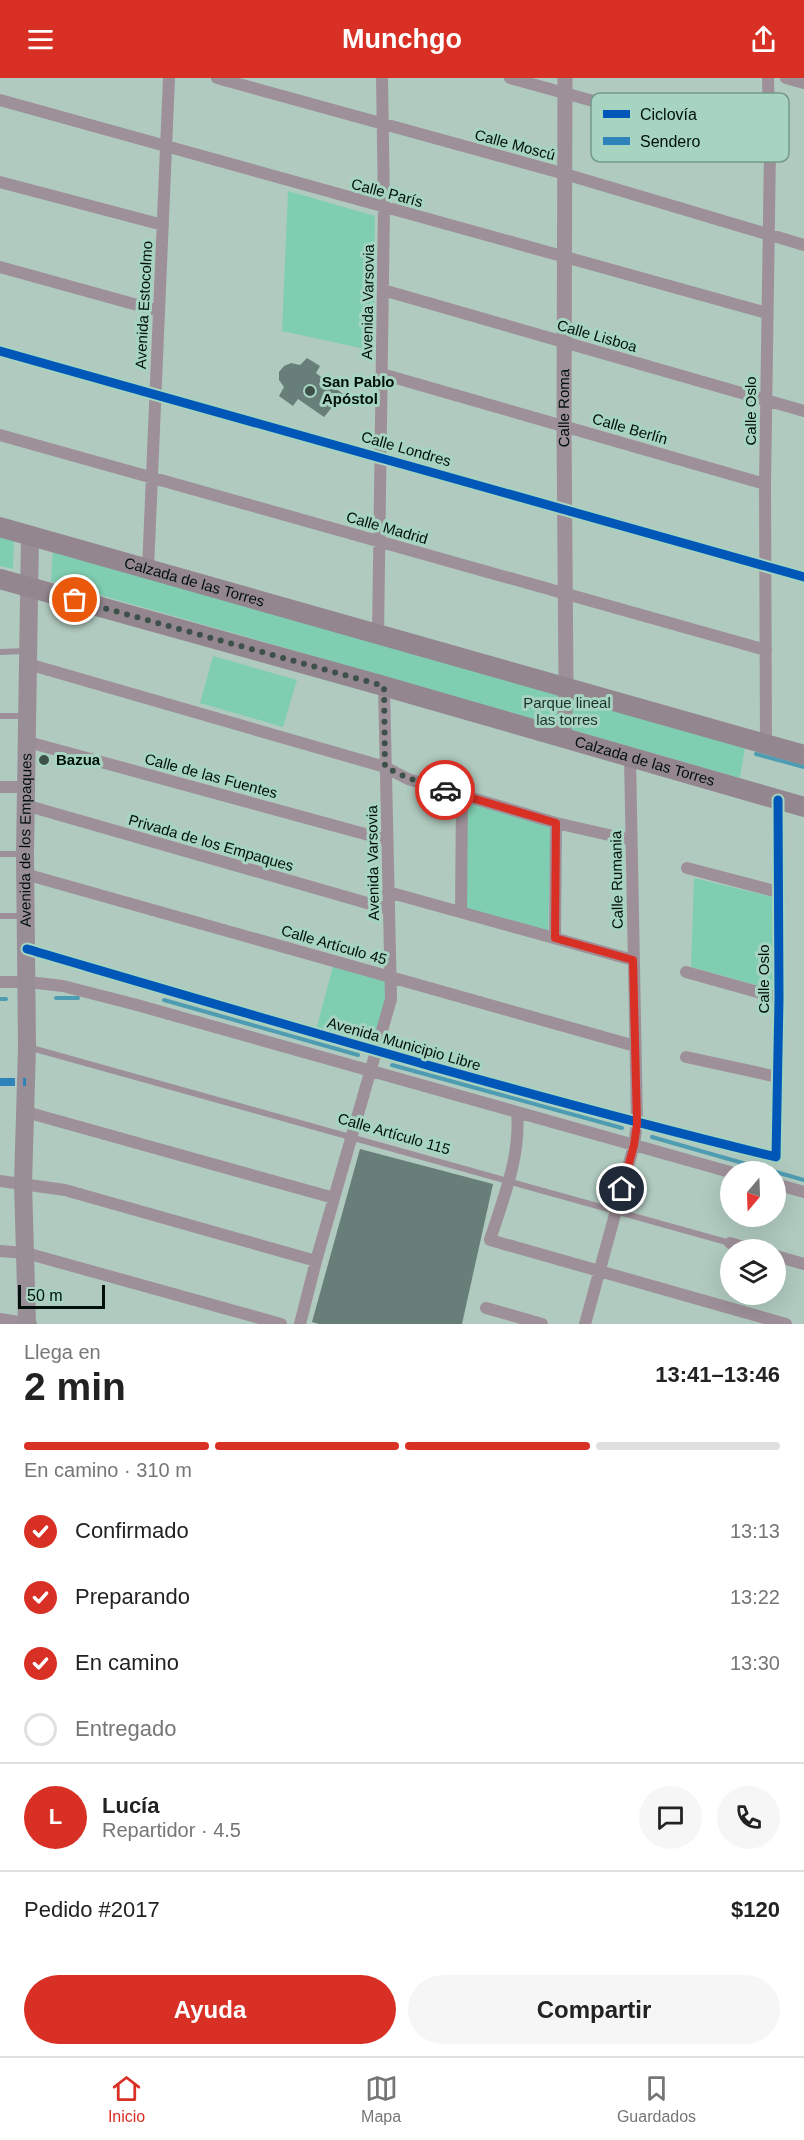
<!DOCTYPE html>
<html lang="es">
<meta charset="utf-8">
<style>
body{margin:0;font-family:Arial,sans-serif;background:#f6f6f6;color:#222;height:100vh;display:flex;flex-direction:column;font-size:22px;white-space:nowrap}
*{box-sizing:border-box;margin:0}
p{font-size:20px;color:#767676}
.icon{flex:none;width:33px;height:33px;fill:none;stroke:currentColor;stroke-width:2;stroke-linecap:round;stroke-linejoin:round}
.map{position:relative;height:1246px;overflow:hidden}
.sheet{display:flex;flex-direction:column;background:#fff;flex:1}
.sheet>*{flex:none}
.needle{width:39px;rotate:199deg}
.tools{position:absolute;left:720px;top:1083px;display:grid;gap:12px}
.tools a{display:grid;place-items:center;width:66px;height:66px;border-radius:50%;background:#fff;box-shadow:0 6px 24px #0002;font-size:30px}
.scale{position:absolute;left:18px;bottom:15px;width:87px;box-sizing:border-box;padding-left:6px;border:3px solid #01100a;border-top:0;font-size:16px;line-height:21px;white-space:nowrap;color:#01100a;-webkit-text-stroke:4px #a6d4c0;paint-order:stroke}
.pin{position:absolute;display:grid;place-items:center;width:51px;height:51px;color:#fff;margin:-26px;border:3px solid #fff;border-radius:50%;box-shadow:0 2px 6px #0007}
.courier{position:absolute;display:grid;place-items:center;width:60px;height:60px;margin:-30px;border:4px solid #d93025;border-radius:50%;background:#fff;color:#222;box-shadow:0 2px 8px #0007}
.summary em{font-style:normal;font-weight:700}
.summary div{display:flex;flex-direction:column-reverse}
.summary{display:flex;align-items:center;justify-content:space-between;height:102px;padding:0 24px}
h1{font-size:39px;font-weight:700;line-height:45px}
.bar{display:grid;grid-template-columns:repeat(4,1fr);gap:9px 6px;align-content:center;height:72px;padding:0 24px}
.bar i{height:8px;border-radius:4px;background:#e0e0e0}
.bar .selected{background:#d93025}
.bar p{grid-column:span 4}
.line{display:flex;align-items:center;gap:15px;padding:0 24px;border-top:2px solid #e0e0e0}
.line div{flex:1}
.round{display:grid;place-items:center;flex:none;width:63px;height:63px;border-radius:32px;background:#f6f6f6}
ol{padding:0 24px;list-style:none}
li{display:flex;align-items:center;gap:18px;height:66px}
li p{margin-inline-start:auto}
li .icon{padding:6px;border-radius:50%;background:#d93025;color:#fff;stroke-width:4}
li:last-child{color:#767676}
li i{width:33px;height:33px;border:3px solid #e0e0e0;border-radius:50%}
.cta{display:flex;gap:12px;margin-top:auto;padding:12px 24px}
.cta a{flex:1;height:69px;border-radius:36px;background:#d93025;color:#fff;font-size:24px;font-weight:700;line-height:69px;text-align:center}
.cta a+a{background:#f6f6f6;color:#222}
header{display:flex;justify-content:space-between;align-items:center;height:78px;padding:0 24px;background:#d93025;color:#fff;font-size:27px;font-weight:700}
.tabs{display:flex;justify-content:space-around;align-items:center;height:84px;border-top:2px solid #e0e0e0;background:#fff;font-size:16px;color:#767676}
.tabs a{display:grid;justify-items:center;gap:3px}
.tabs .selected{color:#d93025}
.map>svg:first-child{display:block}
.green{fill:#80ceb2}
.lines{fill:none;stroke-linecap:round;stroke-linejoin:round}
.stream{stroke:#4e9cb2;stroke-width:4}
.building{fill:#687e79}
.service{stroke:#9e9098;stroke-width:6}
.minor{stroke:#9e9098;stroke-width:12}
.tertiary{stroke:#9e9098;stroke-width:15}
.secondary{stroke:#9a8e96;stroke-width:18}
.primary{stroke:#93868f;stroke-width:20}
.quiet{stroke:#3083ba;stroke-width:8;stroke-dasharray:15 8;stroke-linecap:butt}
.cycleway-casing{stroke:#a6d4c0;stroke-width:13}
.cycleway{stroke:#0057b8;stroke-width:9}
.done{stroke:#3e5149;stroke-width:6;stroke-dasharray:0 10.8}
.route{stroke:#d93025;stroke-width:8}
.poi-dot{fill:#3e5149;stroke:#a6d4c0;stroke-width:2}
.labels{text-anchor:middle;stroke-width:6;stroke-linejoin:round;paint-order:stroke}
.street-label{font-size:15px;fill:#01100a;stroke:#a6d4c0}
.poi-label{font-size:15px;font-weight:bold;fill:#01100a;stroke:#a6d4c0;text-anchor:start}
.park-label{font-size:15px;fill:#1c3229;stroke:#a6d4c0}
.key{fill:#a6d4c0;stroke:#749989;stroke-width:1.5}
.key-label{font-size:16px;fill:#01100a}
</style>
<header><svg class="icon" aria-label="menu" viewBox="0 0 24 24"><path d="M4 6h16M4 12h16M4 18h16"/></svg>Munchgo<svg class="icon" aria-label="share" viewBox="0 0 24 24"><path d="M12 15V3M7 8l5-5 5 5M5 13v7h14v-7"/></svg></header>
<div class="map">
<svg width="804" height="1246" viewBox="0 0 804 1246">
<rect width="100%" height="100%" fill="#b0cabf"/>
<path class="green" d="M288,113L375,138L374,273L282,253Z
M0,455L14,459L13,491L0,488Z
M53,473L745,670L740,700L51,503Z
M213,578L297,602L283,649L200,625Z
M468,723L551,748L548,857L465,833Z
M694,800L773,819L774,912L691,889Z
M333,888L387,903L386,927L374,969L316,952Z"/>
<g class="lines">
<path class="stream" d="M756,676L804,689
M56,920H78
M0,921H6
M164,922L358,977
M392,987L622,1050
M652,1059L774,1094
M776,1094L804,1102"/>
</g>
<path class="building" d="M307,280L320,288L316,295L343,316L324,339L298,321L293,328L279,318L284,309L279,302V294L284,288L291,285L300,287Z
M360,1071L493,1106L462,1246H319L312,1244Z"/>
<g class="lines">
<path class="service" d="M0,574L25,573
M0,638H24
M0,776H24
M0,838H22
M28,969L730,1165"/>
<path class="minor" d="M217,0L565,96L804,167
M510,0L770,72
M786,0L804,5
M0,22L767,235
M0,104L163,147
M0,189L159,233
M383,212L804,333
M0,273L804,499
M382,296L765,406
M0,357L766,572
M148,491L169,0
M378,557L384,129L382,0
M28,586L385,689L408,701L556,745L631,762
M28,664L387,762
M766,666L765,406L770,72L768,0
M0,709H26
M25,727L388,831
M687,790L778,814
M25,796L635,968
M388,814L633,882
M461,834L462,717
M555,860L556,745
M27,871C276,944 524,1018 776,1079L779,920L778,722
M686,894L779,920
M0,904H28L63,908L137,927L730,1094
M686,979L778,999
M26,1034L334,1120
M517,1034C521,1078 503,1121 490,1162L786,1246
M0,1103L65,1112L316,1183
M776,1106L804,1114
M730,1165L753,1172
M0,1173L26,1175L281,1246
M776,1178L804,1186
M486,1230L542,1246
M0,1241L31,1246
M300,1246L316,1183L391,921L384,608
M585,1246L634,1067L637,1045L630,679"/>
<path class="tertiary" id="s1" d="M564,660L566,610L564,348L565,0"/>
<path class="secondary" id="s2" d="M27,1246L23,1105L27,969L25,776L30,457"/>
<g class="primary">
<path id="s3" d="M0,449L804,677"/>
<path id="s4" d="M0,501L373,605L804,729"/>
</g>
<path class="quiet" d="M0,1004H26"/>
<defs>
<path id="cycleway" d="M0,273L804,499
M27,871C276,944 524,1018 776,1079L779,920L778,722"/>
</defs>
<use href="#cycleway" class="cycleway-casing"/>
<use href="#cycleway" class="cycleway"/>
</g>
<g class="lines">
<path class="done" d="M75,522L384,608L385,689L408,700L445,712"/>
<path class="route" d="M445,712L556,745L555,860L633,882L637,1046L634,1067L622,1111"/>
</g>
<g class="poi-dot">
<circle cx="310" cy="313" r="6"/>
<circle cx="44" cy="682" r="6"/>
</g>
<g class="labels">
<g class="street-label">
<text transform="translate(515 67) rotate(15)" y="5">Calle Moscú</text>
<text transform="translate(387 115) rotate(15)" y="5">Calle París</text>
<text transform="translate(368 224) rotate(-89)" y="5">Avenida Varsovia</text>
<text transform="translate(144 227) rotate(-87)" y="5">Avenida Estocolmo</text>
<text transform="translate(597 258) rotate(16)" y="5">Calle Lisboa</text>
<text dy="5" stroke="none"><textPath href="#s1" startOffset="330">Calle Roma</textPath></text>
<text transform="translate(751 333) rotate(-90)" y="5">Calle Oslo</text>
<text transform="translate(630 351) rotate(16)" y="5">Calle Berlín</text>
<text transform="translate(406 371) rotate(16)" y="5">Calle Londres</text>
<text transform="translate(387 450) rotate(16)" y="5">Calle Madrid</text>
<text dy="5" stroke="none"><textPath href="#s3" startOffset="202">Calzada de las Torres</textPath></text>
<text dy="5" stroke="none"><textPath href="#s4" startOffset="670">Calzada de las Torres</textPath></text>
<text transform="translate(211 698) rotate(15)" y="5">Calle de las Fuentes</text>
<text dy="5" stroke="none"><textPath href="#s2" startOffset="484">Avenida de los Empaques</textPath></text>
<text transform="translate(211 765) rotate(16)" y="5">Privada de los Empaques</text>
<text transform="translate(373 785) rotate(-91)" y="5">Avenida Varsovia</text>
<text transform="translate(617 802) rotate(-91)" y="5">Calle Rumania</text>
<text transform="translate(334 867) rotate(16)" y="5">Calle Artículo 45</text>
<text transform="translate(764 901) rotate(-90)" y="5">Calle Oslo</text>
<text transform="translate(404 966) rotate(16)" y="5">Avenida Municipio Libre</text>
<text transform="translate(394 1056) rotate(16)" y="5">Calle Artículo 115</text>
</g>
<g class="poi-label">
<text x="322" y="309">San Pablo<tspan x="322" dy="17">Apóstol</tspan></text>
<text x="56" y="687">Bazua</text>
</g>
<g class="park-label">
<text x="567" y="630">Parque lineal<tspan x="567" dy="17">las torres</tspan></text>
</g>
</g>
<rect x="591" y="15" width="198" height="69" rx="9" class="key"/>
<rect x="603" y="32" width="27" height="8" fill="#0057b8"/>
<rect x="603" y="59" width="27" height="8" fill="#3083ba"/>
<g class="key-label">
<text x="640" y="42">Ciclovía</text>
<text x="640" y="69">Sendero</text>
</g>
</svg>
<div class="tools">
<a><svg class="needle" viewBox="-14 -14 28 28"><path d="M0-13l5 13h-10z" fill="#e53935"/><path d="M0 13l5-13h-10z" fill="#767676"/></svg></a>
<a><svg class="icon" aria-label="layers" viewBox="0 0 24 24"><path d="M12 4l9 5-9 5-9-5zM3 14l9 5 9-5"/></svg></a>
</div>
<div class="scale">50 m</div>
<div class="pin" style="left:75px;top:522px;background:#ea580c"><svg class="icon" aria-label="bag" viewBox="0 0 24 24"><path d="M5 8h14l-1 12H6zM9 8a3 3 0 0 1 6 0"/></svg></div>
<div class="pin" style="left:622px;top:1111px;background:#1f2937"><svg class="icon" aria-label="home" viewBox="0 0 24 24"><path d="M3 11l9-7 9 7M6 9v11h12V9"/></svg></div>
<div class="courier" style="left:445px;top:712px"><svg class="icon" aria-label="car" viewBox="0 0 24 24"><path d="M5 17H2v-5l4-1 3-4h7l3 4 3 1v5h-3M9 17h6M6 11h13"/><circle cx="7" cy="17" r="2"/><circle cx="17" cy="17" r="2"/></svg></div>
</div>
<section class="sheet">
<div class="summary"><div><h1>2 min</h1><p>Llega en</p></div><em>13:41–13:46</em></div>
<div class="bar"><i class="selected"></i><i class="selected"></i><i class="selected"></i><i></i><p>En camino · 310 m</p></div>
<ol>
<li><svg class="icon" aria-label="check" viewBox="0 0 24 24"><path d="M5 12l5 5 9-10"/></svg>Confirmado<p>13:13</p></li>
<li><svg class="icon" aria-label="check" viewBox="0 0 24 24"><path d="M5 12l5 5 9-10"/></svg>Preparando<p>13:22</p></li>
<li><svg class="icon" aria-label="check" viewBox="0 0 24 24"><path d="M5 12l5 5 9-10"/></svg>En camino<p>13:30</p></li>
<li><i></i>Entregado</li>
</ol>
<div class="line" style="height:108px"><b class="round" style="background:#d93025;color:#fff">L</b><div><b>Lucía</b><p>Repartidor · 4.5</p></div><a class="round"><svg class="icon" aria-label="chat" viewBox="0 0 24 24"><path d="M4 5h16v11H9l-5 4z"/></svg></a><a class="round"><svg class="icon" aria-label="phone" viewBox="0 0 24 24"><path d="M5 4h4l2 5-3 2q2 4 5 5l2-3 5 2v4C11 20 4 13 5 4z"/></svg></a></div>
<div class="line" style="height:78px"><div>Pedido #2017</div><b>$120</b></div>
<div class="cta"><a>Ayuda</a><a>Compartir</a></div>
</section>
<nav class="tabs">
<a class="selected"><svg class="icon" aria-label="home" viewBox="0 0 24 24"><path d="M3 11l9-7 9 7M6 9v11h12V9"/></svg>Inicio</a>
<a><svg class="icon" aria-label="map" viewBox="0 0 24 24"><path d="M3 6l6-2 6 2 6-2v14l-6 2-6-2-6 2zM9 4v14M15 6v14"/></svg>Mapa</a>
<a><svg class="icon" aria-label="saved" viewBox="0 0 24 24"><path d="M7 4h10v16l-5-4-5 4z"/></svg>Guardados</a>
</nav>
